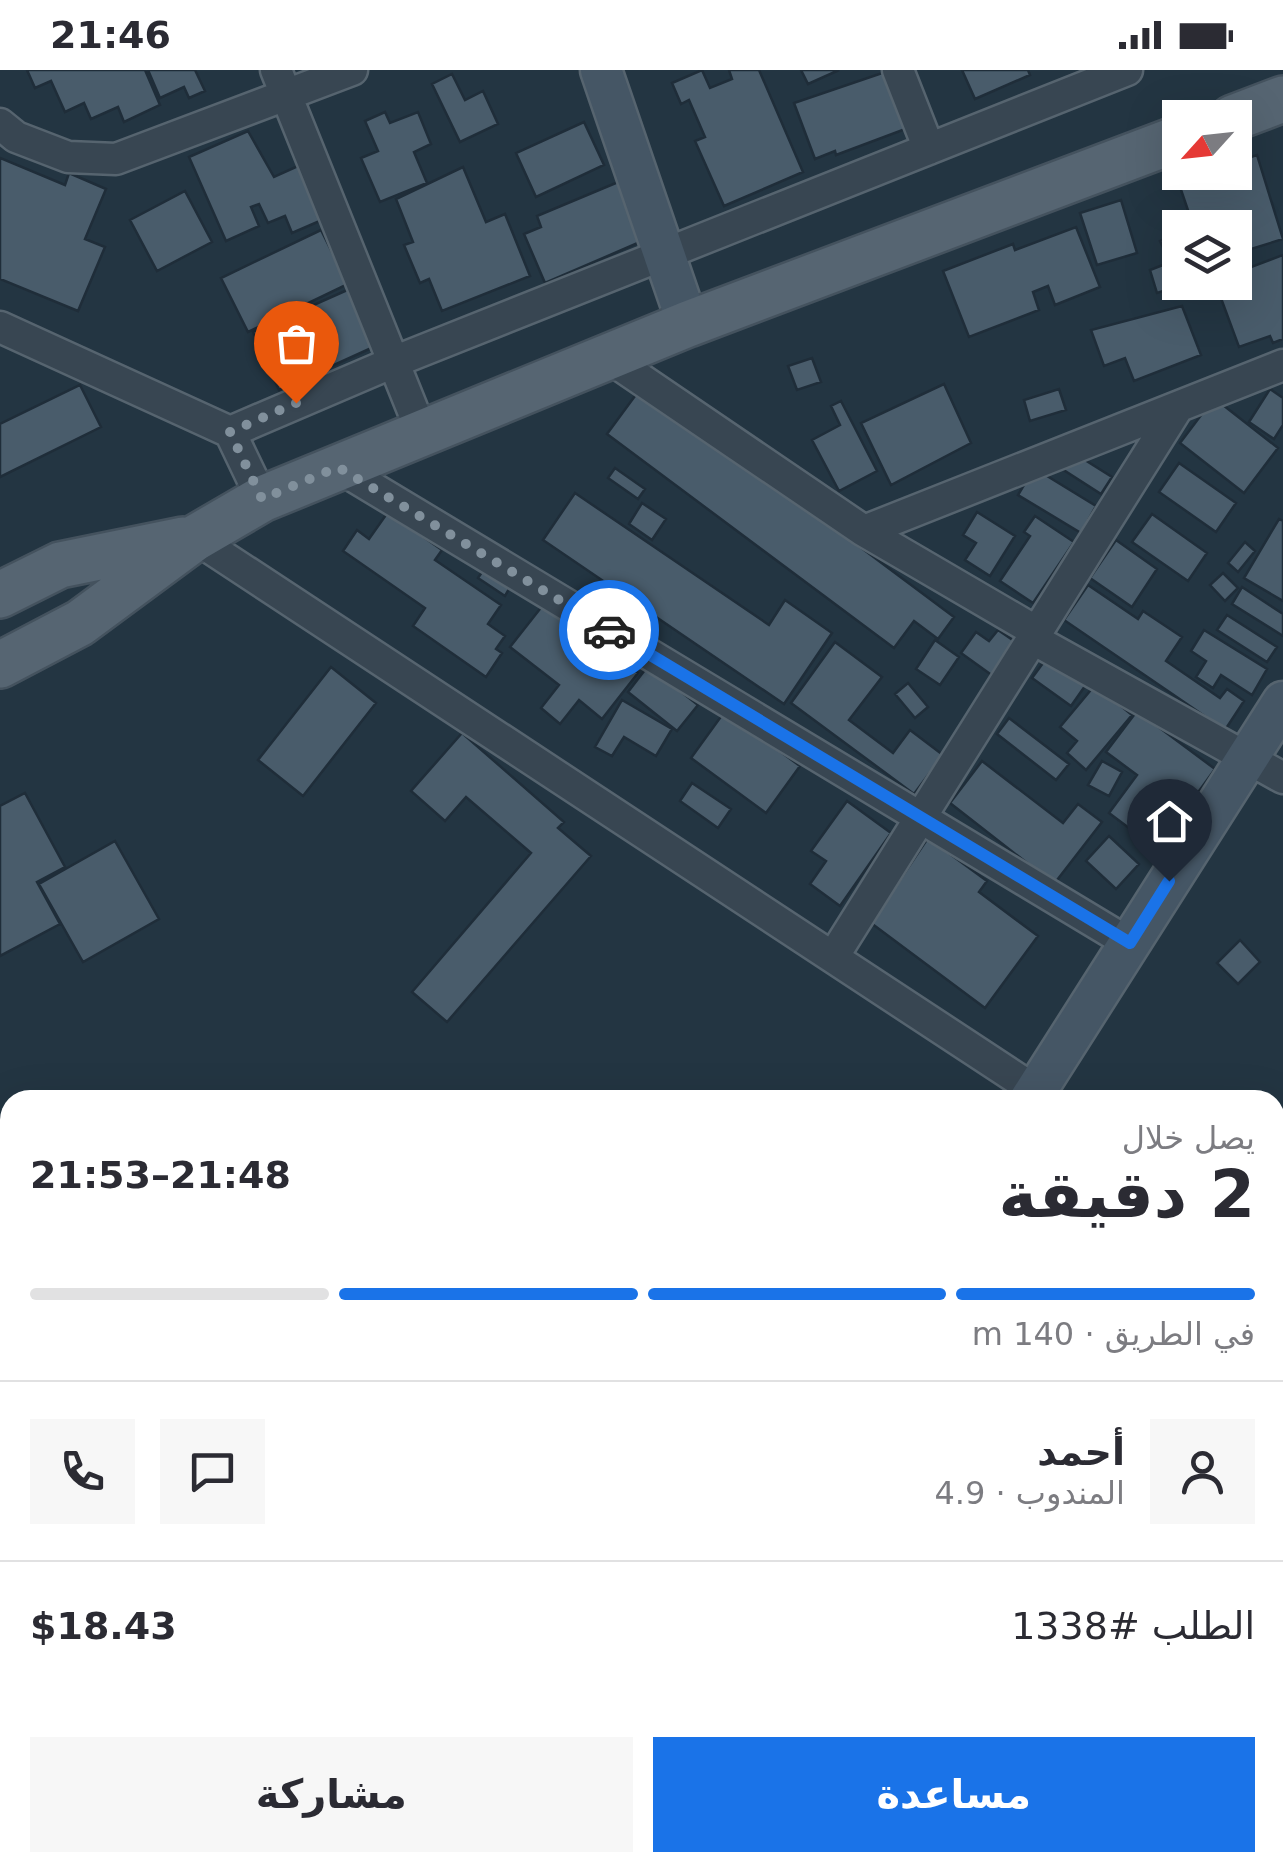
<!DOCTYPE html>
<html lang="ar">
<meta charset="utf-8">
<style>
body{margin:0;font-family:"DejaVu Sans","Noto Naskh Arabic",sans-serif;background:#f7f7f7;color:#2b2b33;direction:rtl;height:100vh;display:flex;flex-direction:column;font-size:38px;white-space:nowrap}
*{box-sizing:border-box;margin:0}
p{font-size:32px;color:#7c7c81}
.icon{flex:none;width:55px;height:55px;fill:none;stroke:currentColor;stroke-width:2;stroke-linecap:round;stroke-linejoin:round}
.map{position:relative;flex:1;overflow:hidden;direction:ltr}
.details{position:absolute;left:0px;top:1020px;width:1285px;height:782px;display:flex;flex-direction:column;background:#fff;border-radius:30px 30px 0 0;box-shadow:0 10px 40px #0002;direction:rtl}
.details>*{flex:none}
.needle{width:65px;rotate:243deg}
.controls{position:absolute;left:1162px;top:30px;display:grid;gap:20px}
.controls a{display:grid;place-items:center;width:90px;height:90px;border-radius:0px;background:#fff;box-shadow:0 10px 40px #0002;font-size:50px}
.pin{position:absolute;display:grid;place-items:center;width:85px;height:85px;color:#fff;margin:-102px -42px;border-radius:50% 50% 50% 0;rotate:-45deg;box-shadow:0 0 10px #0007}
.pin .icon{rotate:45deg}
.courier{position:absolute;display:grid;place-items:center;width:100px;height:100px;margin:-50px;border:8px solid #1a73e8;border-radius:50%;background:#fff;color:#222;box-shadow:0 2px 12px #0007}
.summary em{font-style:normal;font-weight:600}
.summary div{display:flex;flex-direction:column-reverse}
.summary{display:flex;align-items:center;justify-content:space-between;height:170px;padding:0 30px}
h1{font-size:65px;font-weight:600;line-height:75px}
.bar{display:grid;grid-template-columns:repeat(4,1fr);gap:15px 10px;align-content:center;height:120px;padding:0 30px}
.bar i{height:12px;border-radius:8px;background:#e1e1e2}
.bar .current{background:#1a73e8}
.bar p{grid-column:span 4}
.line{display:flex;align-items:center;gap:25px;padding:0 30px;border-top:2px solid #e1e1e2}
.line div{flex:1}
.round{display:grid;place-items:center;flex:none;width:105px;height:105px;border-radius:0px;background:#f7f7f7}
.button{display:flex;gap:20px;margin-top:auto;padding:20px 30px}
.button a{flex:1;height:115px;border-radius:0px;background:#1a73e8;color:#fff;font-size:40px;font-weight:600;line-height:115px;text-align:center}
.button a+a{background:#f7f7f7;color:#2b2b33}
.status{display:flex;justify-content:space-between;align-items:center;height:70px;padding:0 50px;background:#fff;direction:ltr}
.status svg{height:28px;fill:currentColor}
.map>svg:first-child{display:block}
.building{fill:#495c6b;stroke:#1f2d39;stroke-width:2.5}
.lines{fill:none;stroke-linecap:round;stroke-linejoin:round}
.street-casing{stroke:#56646f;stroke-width:35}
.secondary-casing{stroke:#56646f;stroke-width:45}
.primary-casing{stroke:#44525e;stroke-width:50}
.street{stroke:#384652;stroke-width:30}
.secondary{stroke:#455665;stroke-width:40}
.primary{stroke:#566572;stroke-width:45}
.done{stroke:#81909c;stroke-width:10;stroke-dasharray:0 18}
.route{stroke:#1a73e8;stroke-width:12}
</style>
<div class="status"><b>21:46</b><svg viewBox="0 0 49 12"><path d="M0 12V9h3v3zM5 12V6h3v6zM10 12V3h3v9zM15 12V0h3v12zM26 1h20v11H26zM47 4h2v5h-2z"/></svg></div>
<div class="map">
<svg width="1283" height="1801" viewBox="0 0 1283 1801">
<rect width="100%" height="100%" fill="#233542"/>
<path class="building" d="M27,0H145L160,35L124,52L118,37L91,49L84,33L65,42L51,11L35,18Z
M148,0H195L205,21L189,28L184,17L160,28Z
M702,0L710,18L732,9L729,0H759L803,102L724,136L695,71L705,67L689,30L681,34L672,13Z
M801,0H839L808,14Z
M891,0L916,55L836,85L835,81L815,89L794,33Z
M962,0H1028L1030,5L975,29Z
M452,4L465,30L483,21L498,54L460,72L432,14Z
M385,42L390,53L418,42L431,74L414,82L427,113L380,132L361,88L378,81L365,51Z
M584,52L604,95L536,127L516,83Z
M248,61L274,107L298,96L322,150L292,163L285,146L268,153L259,134L251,137L259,156L226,171L189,87Z
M1257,85L1283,169L1235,184V158H1194L1178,111L1203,102H1235V92Z
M0,88L65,115L69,103L106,119L85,169L105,177L78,241L0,209Z
M463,97L486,152L505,144L530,206L442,241L429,209L420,213L404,175L413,172L396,129Z
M623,110L647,169L545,213L524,164L541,157L537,146Z
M185,121L212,172L157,201L130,150Z
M1121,130L1137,183L1097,195L1080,143Z
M1076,157L1100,217L1055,235L1048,216L1033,222L1039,240L969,267L943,201L1013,174L1015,180Z
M321,160L348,214L248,262L221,208Z
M1180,161V194L1173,198L1160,171Z
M1283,185V269L1273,273L1270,266L1239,277L1215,212H1235V203Z
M1168,193L1176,217L1157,223L1150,200Z
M354,217L378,275L279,320L253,262Z
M1182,236L1201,285L1134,311L1125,288L1104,296L1091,260Z
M812,288L821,312L797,320L788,296Z
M944,314L971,373L891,415L861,353Z
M80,315L101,357L0,407V354Z
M643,315L954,547L938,569L914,551L894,578L607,364Z
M1059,319L1066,340L1030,351L1024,330Z
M1270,319L1283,328V355L1274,369L1249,352Z
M1214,328L1278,378L1244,423L1180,373Z
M841,331L877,401L839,421L812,370L840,355L831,336Z
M1069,380L1112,407L1101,424L1059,397Z
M1179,393L1236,433L1216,462L1159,422Z
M615,398L645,419L638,429L608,408Z
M1034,398L1096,436L1081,463L1018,425Z
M575,423L769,555L785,530L832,563L784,634L543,470Z
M642,433L666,449L652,470L629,454Z
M388,442L442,480L435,490L501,535L488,554L505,566L496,579L502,583L486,607L413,556L425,538L343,481L357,460L369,469Z
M977,442L1015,466L990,506L965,490L976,473L963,465Z
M1152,444L1207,483L1188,511L1132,472Z
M1035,446L1074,472L1033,533L1000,511L1030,466L1024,462Z
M1279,449L1283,451V531L1244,508Z
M1116,470L1157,499L1132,537L1090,508Z
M1245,472L1255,481L1238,502L1228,493Z
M490,490L516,507L505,526L478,508Z
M1223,503L1238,518L1225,531L1210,515Z
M1088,515L1138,549L1143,541L1182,567L1166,591L1220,628L1227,619L1244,631L1225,660L1064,550Z
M1242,517L1283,544V566L1232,534Z
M547,530L638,603L602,649L579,630L560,654L541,638L559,615L510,577Z
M1227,545L1277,577L1267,592L1217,560Z
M998,560L1017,573L993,606L961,583L976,562L989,571Z
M1204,560L1267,599L1252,625L1221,605L1213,618L1196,607L1206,591L1191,581Z
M935,570L959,587L940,615L916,599Z
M835,572L882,607L849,650L893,683L910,660L943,685L914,724L791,633Z
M1046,589L1085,616L1071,636L1032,608Z
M648,596L698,635L677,661L628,622Z
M331,597L376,633L303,726L258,690Z
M908,613L928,637L915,648L895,624Z
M1095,615L1132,645L1086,700L1067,683L1077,671L1060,657Z
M622,630L672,659L656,686L624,667L612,686L595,677Z
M725,641L800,696L766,743L691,688Z
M1137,641L1215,699L1157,779L1109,743L1137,705L1106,682Z
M1009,648L1069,694L1056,710L997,664Z
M462,663L564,752L558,758L591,786L447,952L412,922L531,783L466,727L445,751L411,721Z
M982,691L1063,753L1078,734L1102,752L1054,814L950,733Z
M1102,691L1122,702L1109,726L1088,715Z
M692,713L731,739L718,758L680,731Z
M25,723L65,797L37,812L60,854L0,886V736Z
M847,731L891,763L840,836L810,814L826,791L811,781Z
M1109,766L1139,794L1116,819L1086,791Z
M928,768L987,811L979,822L1038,866L985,938L871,853Z
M115,771L159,849L83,892L39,814Z
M1240,870L1260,892L1238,914L1217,893Z
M1279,1421L1283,1427V1551L1275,1539V1423Z
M1277,1643L1283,1652V1719L1275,1725Z
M1099,1792H1154L1160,1801H1087Z"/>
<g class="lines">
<defs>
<path id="street" d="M276,0L422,363
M898,0L929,79
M0,54L16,67L68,87L116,89L352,0
M0,257L230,362
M608,287L864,461L1283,295
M338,397L1129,873
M262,429L230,362L396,291L1127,0
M864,461L1037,562
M195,468L1036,1021
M1033,569L1283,708
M833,887L1178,337
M1275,1156L1283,1148
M1275,1373L1283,1368
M1275,1593L1283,1602
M970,1792L975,1801"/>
<path id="secondary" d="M601,0L688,254
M1030,1030L1283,632
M852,1801L855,1792"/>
<path id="primary" d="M1233,48L1283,29
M0,525L60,495L183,470
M0,595L80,553L195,468L262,429L688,254L1180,68"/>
</defs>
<use href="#street" class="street-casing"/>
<use href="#secondary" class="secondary-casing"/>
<use href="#primary" class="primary-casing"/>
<use href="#street" class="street"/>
<use href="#secondary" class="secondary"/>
<use href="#primary" class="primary"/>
</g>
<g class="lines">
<path class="done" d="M296,333L230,362L262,429L338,397L609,560"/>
<path class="route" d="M609,560L1130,873L1169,811"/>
</g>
</svg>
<div class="controls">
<a><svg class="needle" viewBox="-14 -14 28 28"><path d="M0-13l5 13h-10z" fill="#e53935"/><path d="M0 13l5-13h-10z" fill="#7c7c81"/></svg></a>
<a><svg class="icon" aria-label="layers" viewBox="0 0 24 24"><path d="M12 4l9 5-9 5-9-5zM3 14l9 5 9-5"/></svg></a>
</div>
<div class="pin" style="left:296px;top:333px;background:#ea580c"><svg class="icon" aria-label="bag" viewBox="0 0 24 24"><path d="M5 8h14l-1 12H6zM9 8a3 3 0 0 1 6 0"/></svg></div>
<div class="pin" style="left:1169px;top:811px;background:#1f2937"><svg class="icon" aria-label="home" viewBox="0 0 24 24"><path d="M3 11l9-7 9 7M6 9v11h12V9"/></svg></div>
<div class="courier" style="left:609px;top:560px"><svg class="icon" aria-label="car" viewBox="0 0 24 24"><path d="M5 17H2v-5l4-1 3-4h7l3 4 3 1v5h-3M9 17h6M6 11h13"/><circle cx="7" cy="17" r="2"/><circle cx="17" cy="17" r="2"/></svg></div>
<section class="details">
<div class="summary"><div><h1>2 دقيقة</h1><p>يصل خلال</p></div><em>21:48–21:53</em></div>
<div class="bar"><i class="current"></i><i class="current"></i><i class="current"></i><i></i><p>في الطريق · 140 m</p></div>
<div class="line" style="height:180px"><a class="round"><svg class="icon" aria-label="person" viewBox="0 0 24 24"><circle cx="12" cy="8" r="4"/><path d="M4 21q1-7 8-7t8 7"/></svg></a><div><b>أحمد</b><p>المندوب · 4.9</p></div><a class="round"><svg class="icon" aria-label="chat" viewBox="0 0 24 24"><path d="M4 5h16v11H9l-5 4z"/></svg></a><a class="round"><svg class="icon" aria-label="phone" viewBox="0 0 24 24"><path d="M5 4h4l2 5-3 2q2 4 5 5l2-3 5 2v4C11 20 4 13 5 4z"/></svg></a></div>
<div class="line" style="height:130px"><div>الطلب #1338</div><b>$18.43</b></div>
<div class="button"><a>مساعدة</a><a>مشاركة</a></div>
</section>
</div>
